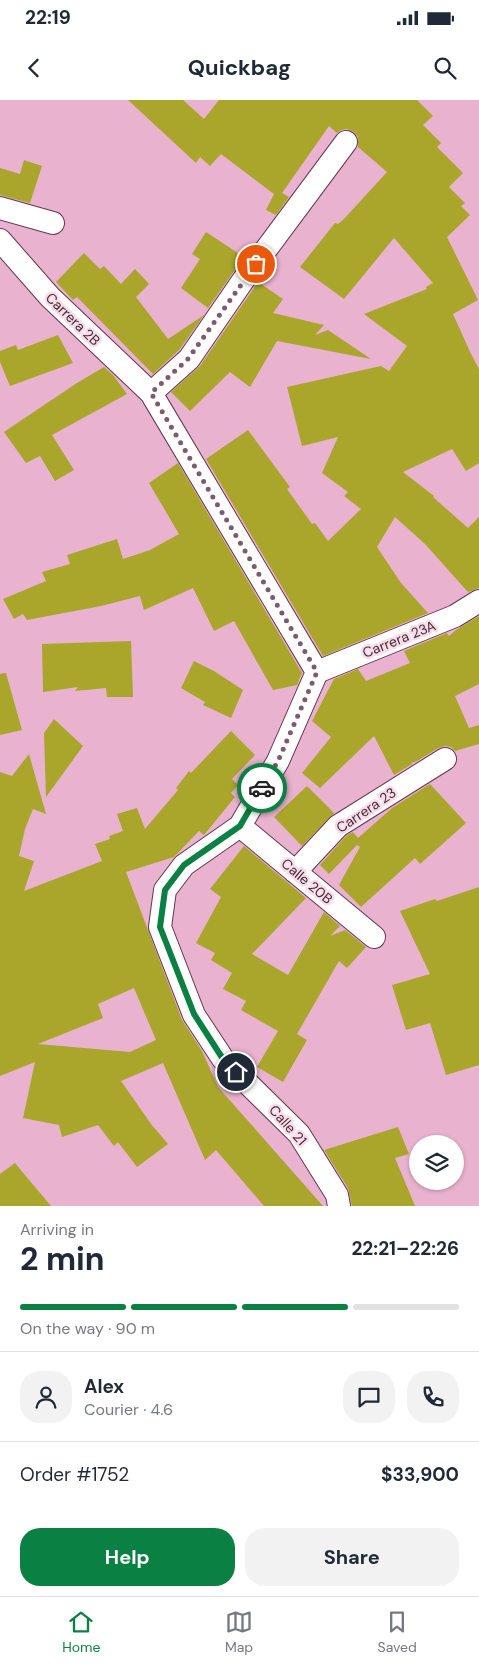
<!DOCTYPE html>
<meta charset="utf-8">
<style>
body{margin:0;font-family:"DM Sans",sans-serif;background:#f2f2f3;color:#1f2937;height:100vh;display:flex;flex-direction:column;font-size:19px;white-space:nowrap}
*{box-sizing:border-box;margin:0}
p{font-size:16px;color:#747a83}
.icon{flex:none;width:28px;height:28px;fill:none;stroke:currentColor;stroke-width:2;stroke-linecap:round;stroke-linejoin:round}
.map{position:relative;height:1106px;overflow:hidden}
.panel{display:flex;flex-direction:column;background:#fff;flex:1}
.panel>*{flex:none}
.tools{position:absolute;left:409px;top:1035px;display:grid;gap:10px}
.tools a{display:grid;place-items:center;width:55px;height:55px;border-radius:50%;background:#fff;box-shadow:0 1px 4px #0004;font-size:25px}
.pin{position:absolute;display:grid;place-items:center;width:42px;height:42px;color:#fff;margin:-21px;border:2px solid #fff;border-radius:50%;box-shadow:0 1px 5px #0007}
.courier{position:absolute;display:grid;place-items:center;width:50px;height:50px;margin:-25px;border:4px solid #0b8043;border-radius:50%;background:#fff;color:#222;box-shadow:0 1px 6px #0007}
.head em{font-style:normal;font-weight:700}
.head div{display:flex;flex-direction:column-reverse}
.head{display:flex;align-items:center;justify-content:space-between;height:85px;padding:0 20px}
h1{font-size:32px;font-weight:700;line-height:38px}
.bar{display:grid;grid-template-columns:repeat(4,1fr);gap:8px 5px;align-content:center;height:60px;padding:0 20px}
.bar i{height:6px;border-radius:4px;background:#e0e1e3}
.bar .selected{background:#0b8043}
.bar p{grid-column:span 4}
.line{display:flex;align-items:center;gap:12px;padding:0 20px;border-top:1px solid #e0e1e3}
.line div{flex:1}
.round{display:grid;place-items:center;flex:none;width:52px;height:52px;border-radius:20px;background:#f2f2f3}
.action{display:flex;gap:10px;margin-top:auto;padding:10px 20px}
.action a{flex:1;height:58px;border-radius:20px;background:#0b8043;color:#fff;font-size:20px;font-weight:700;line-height:58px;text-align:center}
.action a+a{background:#f2f2f3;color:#1f2937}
.status{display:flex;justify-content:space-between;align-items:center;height:35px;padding:0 25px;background:#fff;direction:ltr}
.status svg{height:14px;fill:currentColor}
header{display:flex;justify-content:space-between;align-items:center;height:65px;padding:0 20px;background:#fff;font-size:22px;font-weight:700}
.menu{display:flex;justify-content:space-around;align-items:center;height:70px;border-top:1px solid #e0e1e3;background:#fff;font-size:14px;color:#747a83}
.menu a{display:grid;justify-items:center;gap:2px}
.menu .selected{color:#0b8043}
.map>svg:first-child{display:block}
.building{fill:#aaa52b;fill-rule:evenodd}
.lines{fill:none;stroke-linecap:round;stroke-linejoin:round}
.street-casing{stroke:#63364f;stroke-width:24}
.street{stroke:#fff;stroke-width:22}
.done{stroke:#7c5b6c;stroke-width:5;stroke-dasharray:0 9}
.route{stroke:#0b8043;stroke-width:6}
.labels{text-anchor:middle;stroke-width:5;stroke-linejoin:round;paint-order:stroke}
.street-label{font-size:14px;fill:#412c37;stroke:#f9dcea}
</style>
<div class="status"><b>22:19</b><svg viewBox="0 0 49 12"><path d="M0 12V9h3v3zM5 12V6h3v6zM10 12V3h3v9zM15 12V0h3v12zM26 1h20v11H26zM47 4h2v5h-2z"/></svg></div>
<header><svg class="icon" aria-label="back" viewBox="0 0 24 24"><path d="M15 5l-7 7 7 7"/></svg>Quickbag<svg class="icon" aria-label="search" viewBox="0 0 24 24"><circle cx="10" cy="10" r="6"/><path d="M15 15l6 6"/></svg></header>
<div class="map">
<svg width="479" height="1106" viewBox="0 0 479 1106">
<rect width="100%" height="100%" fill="#e9b2ce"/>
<path class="building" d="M128,0H183L204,19L219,0H417L433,16L423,25L441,43L437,47L463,73L449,87L465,103L461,106L470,115L447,137L478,200L453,214L471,254L479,269V363L466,371L452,349L403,372L434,396L433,397L468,428L479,417V488L468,492L425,444L395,417L377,447L401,483L428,513L323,556L206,359L248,330L290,387L287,389L312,424L315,423L328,441L361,409L344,396L348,392L322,373L338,337L302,346L287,287L381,266L389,271L407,246L364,214L427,189L426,187L433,183L394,138L344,199L300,167L335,123L338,124L343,120L387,72L358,47V37L354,32L347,29L341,30L337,33L329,26L282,93L289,97L276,115L266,110L274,94L221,54L210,66L200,57L196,63Z
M24,60L42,66L30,103L0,95V68L20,74Z
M206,132L244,157L208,208L181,188L200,159L192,154Z
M84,153L100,169L104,166L121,184L135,169L149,184L136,197L168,239L204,215L179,250L153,274L77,197L73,200L56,182Z
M258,182L283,199L273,213L324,225L315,235L328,230L371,259L277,241L250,287L230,272L190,311L171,292L200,266Z
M58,235L73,263L10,286L0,262V251L16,245L18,250Z
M104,267L113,275L127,294L52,335L74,370L55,381L40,356L26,363L4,332L77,283Z
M178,363L302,573L297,585L273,590L234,521L214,531L193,488L144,510L140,496L101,506L27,520L23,514L14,519L3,499L46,481L42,472L70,464L67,455L117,439L123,459L150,450L179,434L149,383Z
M479,516V584L455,596L469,628L479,625V644L455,651L451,647L445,646L438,648L417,661L411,663L412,664L394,675L374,636L320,688L302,673L331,637L312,621L334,579L358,569L366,581L410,563L404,551L447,533L449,536L456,530Z
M131,541L133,597H107L106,588L75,591L78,587L43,592L42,544Z
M194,561L214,571L243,590L231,618L203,605L205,602L181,588Z
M6,573L22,630L0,635V574Z
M54,619L83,646L46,697L44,633Z
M231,631L255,655L232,679L238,685L231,693L235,697L204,735L199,731L174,757L126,772L182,920L202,951L218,987L323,1106H264L216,1050L205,1060L163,963L121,981L151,1024L168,1044L137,1067L118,1042L114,1046L98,1025L62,1037L59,1025L23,1018L35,962L0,976V672L12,676L29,654L46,714L33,709L25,729L19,756L34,761L24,791L102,761L95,744L110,739L109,736L123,731L117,714L137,708L145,729L178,690L176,688L189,671L191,673ZM134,888L156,940L130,952L38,944L103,918L98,904Z
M430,684L466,723L420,764L415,758L361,807L339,785L360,747L357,745L329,774L320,765L346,736L353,732L358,738L392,708Z
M307,686L334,713L302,746L274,717Z
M244,746L306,798L252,854L288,875L324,812L340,826L330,836L345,830L366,847L347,868L339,861L297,934L307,940L283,982L257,967L278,931L241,910L246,901L223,889L232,873L211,860L215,853L196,843L221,797L210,789Z
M479,787V965L446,975L430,923L406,930L392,885L430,874L400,811L435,799L437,801Z
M398,1027L409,1054L395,1058L415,1106H352L348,1088L324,1050Z
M15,1063L30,1081L51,1106H0V1074Z"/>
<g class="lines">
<defs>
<path id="street" d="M0,108L53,123
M0,140L50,197L151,293L317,572
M151,293L189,259L244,179L346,42
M317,572L278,661L240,726L184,765L165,790L160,827L194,915L223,959L299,1034L337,1095L339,1106
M317,572L455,516L479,501
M240,726L374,837
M295,772L338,726L445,659"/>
</defs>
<use href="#street" class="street-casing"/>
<use href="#street" class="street"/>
</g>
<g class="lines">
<path class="done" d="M256,164L188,259L151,293L317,572L278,661L262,688"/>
<path class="route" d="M236,972L223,959L194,914L160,827L165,790L184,765L240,726L262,688"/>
</g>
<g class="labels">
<g class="street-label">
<text transform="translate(73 219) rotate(44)" y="5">Carrera 2B</text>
<text transform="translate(399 539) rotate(-22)" y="5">Carrera 23A</text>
<text transform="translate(366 710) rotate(-34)" y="5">Carrera 23</text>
<text transform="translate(307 781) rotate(40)" y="5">Calle 20B</text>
<text transform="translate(288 1025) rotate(48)" y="5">Calle 21</text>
</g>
</g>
</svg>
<div class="tools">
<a><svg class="icon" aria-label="layers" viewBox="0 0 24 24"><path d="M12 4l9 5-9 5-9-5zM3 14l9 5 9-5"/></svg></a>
</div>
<div class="pin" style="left:256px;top:164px;background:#ea580c"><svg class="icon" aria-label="bag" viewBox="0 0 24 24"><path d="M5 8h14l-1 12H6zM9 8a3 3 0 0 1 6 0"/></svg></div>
<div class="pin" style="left:236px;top:972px;background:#1f2937"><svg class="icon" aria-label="home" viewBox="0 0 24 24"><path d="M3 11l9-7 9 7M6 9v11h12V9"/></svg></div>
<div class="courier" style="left:262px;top:688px"><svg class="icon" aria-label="car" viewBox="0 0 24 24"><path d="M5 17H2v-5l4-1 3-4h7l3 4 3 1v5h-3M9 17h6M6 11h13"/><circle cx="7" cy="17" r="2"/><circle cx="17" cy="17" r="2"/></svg></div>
</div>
<section class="panel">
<div class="head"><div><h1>2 min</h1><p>Arriving in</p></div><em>22:21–22:26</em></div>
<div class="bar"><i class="selected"></i><i class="selected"></i><i class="selected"></i><i></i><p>On the way · 90 m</p></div>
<div class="line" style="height:90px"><a class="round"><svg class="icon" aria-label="person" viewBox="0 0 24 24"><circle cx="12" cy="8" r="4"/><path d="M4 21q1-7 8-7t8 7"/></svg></a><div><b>Alex</b><p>Courier · 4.6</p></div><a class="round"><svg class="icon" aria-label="chat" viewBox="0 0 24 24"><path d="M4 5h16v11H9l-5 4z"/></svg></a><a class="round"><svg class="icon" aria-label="phone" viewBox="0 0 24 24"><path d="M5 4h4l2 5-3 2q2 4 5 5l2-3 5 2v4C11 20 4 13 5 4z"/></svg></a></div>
<div class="line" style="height:65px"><div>Order #1752</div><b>$33,900</b></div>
<div class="action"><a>Help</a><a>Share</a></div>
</section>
<nav class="menu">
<a class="selected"><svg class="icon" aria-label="home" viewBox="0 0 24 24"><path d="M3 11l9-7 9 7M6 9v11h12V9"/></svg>Home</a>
<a><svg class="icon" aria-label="map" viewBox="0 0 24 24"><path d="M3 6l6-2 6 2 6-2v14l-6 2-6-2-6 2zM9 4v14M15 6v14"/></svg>Map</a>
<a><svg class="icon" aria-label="saved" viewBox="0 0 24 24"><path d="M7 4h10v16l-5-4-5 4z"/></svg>Saved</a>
</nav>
